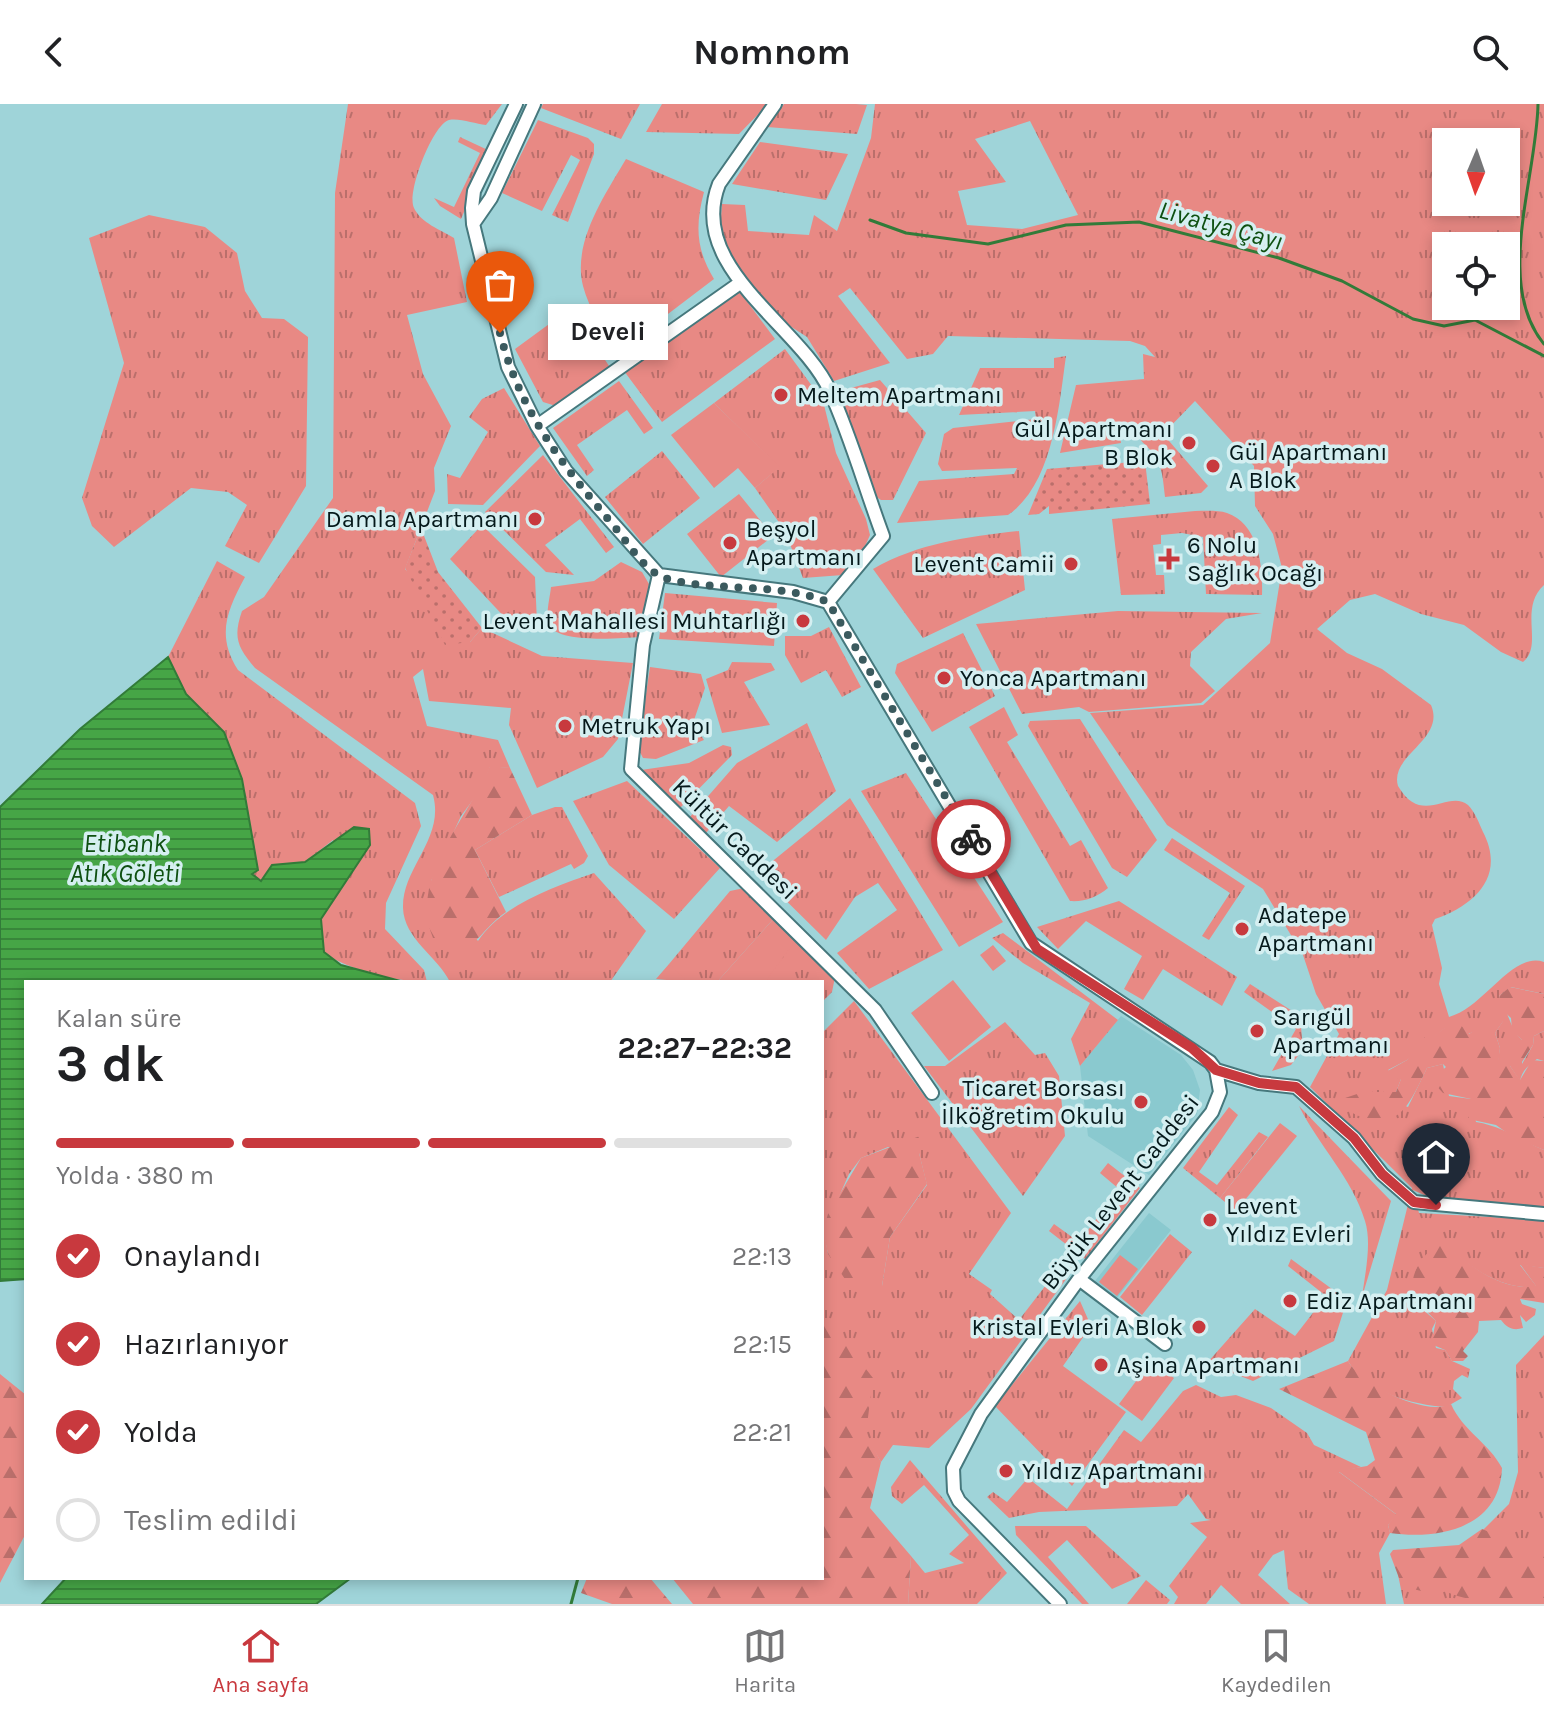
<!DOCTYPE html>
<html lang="tr">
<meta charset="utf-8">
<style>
body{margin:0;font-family:Karla,sans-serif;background:#f2f2f2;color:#202124;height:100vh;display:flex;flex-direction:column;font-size:30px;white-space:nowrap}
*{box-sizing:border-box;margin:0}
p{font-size:26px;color:#757577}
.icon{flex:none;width:44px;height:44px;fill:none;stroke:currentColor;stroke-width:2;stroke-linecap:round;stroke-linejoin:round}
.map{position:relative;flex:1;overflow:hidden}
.sheet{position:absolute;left:24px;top:876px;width:800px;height:600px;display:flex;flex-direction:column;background:#fff;border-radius:0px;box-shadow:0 4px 12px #0003}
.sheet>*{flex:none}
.needle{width:52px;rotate:182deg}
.fabs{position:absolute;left:1432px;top:24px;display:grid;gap:16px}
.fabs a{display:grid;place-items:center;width:88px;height:88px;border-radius:0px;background:#fff;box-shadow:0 4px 12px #0003;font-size:40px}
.pin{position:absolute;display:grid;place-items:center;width:68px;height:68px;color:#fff;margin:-82px -34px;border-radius:50% 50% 50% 0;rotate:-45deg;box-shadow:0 0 8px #0007}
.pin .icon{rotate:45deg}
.courier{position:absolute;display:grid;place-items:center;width:80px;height:80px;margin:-40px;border:6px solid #c8393e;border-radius:50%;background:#fff;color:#222;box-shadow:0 2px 10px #0007}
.bubble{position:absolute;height:56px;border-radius:0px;background:#fff;box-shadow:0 4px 12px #0003;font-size:26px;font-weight:700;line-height:56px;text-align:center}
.overview em{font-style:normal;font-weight:700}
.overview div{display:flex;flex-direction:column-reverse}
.overview{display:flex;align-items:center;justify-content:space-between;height:136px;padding:0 32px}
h1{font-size:52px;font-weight:700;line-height:60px}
.bar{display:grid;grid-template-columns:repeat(4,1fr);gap:12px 8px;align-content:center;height:96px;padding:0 32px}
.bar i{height:10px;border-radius:6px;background:#e0e0e0}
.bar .on{background:#c8393e}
.bar p{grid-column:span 4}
ol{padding:0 32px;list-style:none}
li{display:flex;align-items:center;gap:24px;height:88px}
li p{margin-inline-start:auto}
li .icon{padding:8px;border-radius:50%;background:#c8393e;color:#fff;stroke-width:4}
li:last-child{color:#757577}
li i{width:44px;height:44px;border:4px solid #e0e0e0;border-radius:50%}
header{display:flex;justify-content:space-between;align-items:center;height:104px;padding:0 32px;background:#fff;font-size:36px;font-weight:700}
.menu{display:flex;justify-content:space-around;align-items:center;height:112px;border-top:2px solid #e0e0e0;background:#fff;font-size:22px;color:#757577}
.menu a{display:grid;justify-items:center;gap:4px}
.menu .on{color:#c8393e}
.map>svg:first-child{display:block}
.built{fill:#8ac9cf}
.grass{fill:url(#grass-tufts);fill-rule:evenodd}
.forest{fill:url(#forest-firs)}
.park{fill:#e88984}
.garden{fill:url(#garden-dots)}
.water{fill:url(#water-rules);stroke:#327b39;stroke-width:2}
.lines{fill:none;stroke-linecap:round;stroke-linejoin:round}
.stream{stroke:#327b39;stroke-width:3}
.minor-casing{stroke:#46787d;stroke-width:16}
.minor{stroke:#fff;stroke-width:12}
.done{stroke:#3b5a5e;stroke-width:8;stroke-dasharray:0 14.4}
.route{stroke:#c8393e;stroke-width:10}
.poi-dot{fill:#c8393e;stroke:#d5eff1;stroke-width:3}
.labels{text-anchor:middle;stroke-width:7;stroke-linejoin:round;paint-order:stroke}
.poi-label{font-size:24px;fill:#05191b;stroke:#d5eff1;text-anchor:start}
.street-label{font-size:24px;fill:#05191b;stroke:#d5eff1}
.water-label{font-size:26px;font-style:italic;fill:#0e5011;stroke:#d5eff1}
</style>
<header><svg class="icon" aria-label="back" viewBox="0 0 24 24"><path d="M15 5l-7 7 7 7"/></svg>Nomnom<svg class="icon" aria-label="search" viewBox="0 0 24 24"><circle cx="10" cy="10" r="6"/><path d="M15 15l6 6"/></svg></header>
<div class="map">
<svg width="1544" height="1500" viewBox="0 0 1544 1500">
<defs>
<pattern id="grass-tufts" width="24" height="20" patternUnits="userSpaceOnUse" patternTransform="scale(2)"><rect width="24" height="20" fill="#e88984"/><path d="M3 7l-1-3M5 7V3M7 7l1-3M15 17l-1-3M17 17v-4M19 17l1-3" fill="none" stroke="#ba6f6b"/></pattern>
<pattern id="forest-firs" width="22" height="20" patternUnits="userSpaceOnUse" patternTransform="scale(2)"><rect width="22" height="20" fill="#e88984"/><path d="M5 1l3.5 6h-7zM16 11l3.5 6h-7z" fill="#ba6f6b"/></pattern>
<pattern id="garden-dots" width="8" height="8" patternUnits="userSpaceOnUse" patternTransform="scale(2)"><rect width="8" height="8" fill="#e88984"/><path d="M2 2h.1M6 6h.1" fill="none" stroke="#ba6f6b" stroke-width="1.8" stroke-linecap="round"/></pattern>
<pattern id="water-rules" width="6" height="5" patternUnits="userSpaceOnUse" patternTransform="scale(2)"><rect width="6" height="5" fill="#46a546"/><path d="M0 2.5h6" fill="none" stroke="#38863a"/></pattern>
</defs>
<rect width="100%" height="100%" fill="#9fd4d9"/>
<path class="built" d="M1121,912L1181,951L1193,966L1200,986L1197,1010L1149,1071L1088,1032L1080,962Z
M1149,1109L1171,1126L1117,1194L1095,1177Z"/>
<path class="grass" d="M348,0H502L486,21C475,20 460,14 449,16C433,20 406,89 414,104C421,119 441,126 454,134L467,198L407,211L423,270L451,322L434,364L435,387L405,465L470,538L482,524L542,552L633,559L618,635L603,653L537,684L509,621L511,604L429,597L423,565L413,573L427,622L498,636L510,664L490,663L481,685L461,712L431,777L478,837C502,801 553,783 594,769L646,827L610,878H450C438,853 404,835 403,804C402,763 445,735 433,691L255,564C237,543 233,533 242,507L264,493L333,394L335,89Z
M543,0H640L621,35L541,4Z
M662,0H768L739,30L646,28Z
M784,0H856L867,1L857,30L767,23Z
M875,0H1544V481C1518,505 1544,541 1523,558L1501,548L1464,521L1421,510L1375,490L1350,496L1317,525L1347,549L1382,565L1431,601C1446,636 1389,651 1398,682C1422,723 1448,685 1468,701C1475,708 1479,719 1483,728C1506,772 1475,801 1435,815L1432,821L1442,864L1439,880L1449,913C1485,903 1512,847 1544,858V890L1511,883L1499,892C1508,907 1510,925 1522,936V960L1533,941L1534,932L1544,927V957L1537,955C1529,961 1522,966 1520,977L1510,962H1497L1500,944L1495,929L1503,917L1468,930L1465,926L1445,924L1407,956L1388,966L1401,975L1396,988H1371L1408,1003L1427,964L1443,960L1449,992L1471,995L1476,1018C1502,1022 1520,1036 1544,1046V1107L1433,1095L1413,1086L1419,1109L1544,1116V1164L1520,1161L1537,1183C1501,1186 1471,1164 1445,1141L1420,1203L1436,1217L1432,1225L1436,1244L1445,1246L1452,1257L1470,1265L1468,1274L1462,1271L1454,1277L1453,1285L1462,1294L1446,1303C1413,1301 1365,1288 1348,1257L1387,1186L1412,1084L1310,983L1339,930L1316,890L1303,851L1263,785L1167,721L1090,609L1203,601L1270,539L1282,464L1273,430L1255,402L1254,362L1195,297L1163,330L1208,382L1201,389L1165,393C1163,377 1163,362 1153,349C1144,338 1138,337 1135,323L1119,326L1121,339L1060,349L1076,281L1144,275L1143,250L1155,253L1145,242L1130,237L948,232L933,250L907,255L850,184L838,192L890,259L834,277L807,233L790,222L742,175L720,126L722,100L745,101L748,127L809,131L814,111L837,127L871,34ZM1030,17L1078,111L1022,125L967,121L958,87L1006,78L975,35ZM1446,38H1506V98H1446ZM1446,142H1506V202H1446Z
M538,16L588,34L594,40V50L568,118L552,111L580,56L571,51L542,107L502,89Z
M460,33L490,47L461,115L440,102L434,94L454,103L480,49L458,38Z
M760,38L848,50L826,96L732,80Z
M626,55L704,88C695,122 696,145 714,175L618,248C605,227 589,206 583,182C572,138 605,91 626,55Z
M149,111L205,123L237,149L245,187L262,214L284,215L308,233L306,382L259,459L225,442L247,401L228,388L191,384L114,443L92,422L82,394L124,259L89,134Z
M737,184L775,235L662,318L624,267Z
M571,204L611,265L556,302L543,298L515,245Z
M785,245L823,297L836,349L866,415L870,431L866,440L843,471L803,474L785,427L755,384L779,363L714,299Z
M1066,252C1059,302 1053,380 1008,411L897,419L919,377L1014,370L1017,364L942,367L938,360L944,330L953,324L1036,315L1035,307L959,311L980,264H1054V254Z
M880,276L926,329L893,396H881L872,390L840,287Z
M619,277L653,324L644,330L627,306L577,341L594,366L587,372L553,324Z
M504,284L540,342L483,401L448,400L447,370L460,374L488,328L469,313L482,295Z
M662,347L700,394L643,440L605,393Z
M543,351L614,443L606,449L580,415L545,441L574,471L546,468L485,408Z
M739,390L773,432L721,473L687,430Z
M1195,407C1205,407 1218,406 1227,409C1259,420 1263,463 1262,491L1206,490L1203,433L1182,429L1161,431V440L1153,441L1156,471H1164L1165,490L1121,491L1112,415Z
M482,421L535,473L537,519H510L450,455Z
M1019,427L1025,486L923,534L873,465C919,439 967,433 1019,427Z
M217,457L245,473C227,507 216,531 238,566L415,699L421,722L386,799L385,825L424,866L427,878C397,878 349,866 324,849L321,815L340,783L333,736L305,758L272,762L261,778L252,769L242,675L224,628L186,590L168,553Z
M621,458L642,468L649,480L640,533C622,534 558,540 549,521C545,512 550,493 551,483L594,477Z
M665,489L777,499L774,542L659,535Z
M1118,507L1262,509L1226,515L1191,548L1190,562L1215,587L1201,599L1089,608L1079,603L1022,610L976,520Z
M829,523L861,583L842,593L826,566L801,579L785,551V532H811Z
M963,529L995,592L932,628L895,569L897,560Z
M732,558L771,559L775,566L744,578L770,621L722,629L706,575L728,566Z
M650,563L701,570L705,584L693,619L704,636L656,655L643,654L638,644Z
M1004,603L1018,631L1007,638L1070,742L1081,736L1108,784C1097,793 1085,798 1070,797L969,623Z
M1080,615L1157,736L1127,773L1112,764L1028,622L1030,617Z
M807,619L836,687L777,738L729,702L706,729L689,714L737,659Z
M723,641L731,643L732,651L680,704L641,666L689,659Z
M906,669L1003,818L959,843L861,687Z
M627,677L720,764L674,815L609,761L573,697Z
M850,694L943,846L869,885L837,849L897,806L878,779L855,793L826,836L758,769Z
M555,703H562L588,752L584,759L574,765L571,760L499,793L475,746L532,711Z
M1172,734L1245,782L1209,836L1202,832L1230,789L1164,746Z
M749,783L776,812L717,878H674L669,860L730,787Z
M1119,797L1237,873L1222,902L1163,865L1143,896L1124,885L1142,852L1086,817L1058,845L1037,823Z
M786,822L835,873L832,888L822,898V878H755Z
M1003,829L1118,916L1080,962L1071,935L1090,899L1023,859L992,834Z
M1250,880L1300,912L1303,945L1291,961L1272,967L1296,925L1244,888Z
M854,897L1011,1109L969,1170L992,1186L990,1190L1019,1216L1066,1155L1075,1163L971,1305L929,1344L893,1341L881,1358L865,1330L872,1274L822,1221V929ZM888,1043L919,1049L927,1081L890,1133L882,1182L828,1150L824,1126L849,1070L861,1054Z
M1005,918L1035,951L1045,949L1059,972L1065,1032L1023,1092L924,962H945Z
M1299,1002L1391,1097L1362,1193C1365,1170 1372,1139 1365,1117C1352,1074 1319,1042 1299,1002Z
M1229,1003L1238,1011L1199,1068L1217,1081L1259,1028L1268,1033L1220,1094L1183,1064Z
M1108,1059L1140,1084L1085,1155L1049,1127L1054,1120L1079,1138L1119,1085L1100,1069Z
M1170,1130L1192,1148L1142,1211L1120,1193Z
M1291,1155L1347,1196L1334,1237L1253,1277L1207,1259L1255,1205L1295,1232L1326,1192L1288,1162Z
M1080,1197L1091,1222L1063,1262L1126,1308L1072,1382L995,1302Z
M1544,1231V1500H1404L1395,1456L1468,1441L1509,1400L1518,1368L1516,1261Z
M1196,1281L1221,1293L1236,1291L1271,1304L1307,1329L1314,1341L1361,1363L1339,1368L1397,1411L1388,1421L1390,1429L1379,1449L1386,1500H1309L1288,1485L1284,1446L1273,1451L1258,1471L1290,1500H1241L1221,1481L1206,1500H1174L1178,1493L1169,1482L1207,1433L1190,1419L1211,1416L1206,1415L1188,1390L1177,1402L1039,1408L1009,1414L987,1393L993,1388L1007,1398L1028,1374L1067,1405L1124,1326L1141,1338L1183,1287Z
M910,1356L1007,1469L977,1500H908L911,1452L925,1469L964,1459L949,1450L969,1431L924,1381L902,1400L892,1392L891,1383Z
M1015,1422H1086L1141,1472L1112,1485L1067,1436L1048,1453L1089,1500H1082L1016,1431Z
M1146,1476L1170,1496L1167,1500H1127Z"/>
<path class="forest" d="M490,662L510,664L532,711L475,746L506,808C471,833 483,851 433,834C408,774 468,715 490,662Z
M1510,883L1544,890V927L1534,932L1533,941L1518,964L1512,951L1515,940L1521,942L1522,936L1512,926L1511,914L1502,906L1499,892Z
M1495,913L1504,916L1495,929L1500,944L1498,962H1510L1520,976L1532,956L1544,957V1046L1514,1034L1496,1021L1468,1015L1471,995L1443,989L1431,976L1446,963L1443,960L1427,964C1408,1003 1396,1037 1342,1003L1345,994L1363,988H1396L1401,975L1384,974V969L1407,956L1425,933H1433L1452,918L1460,920L1469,930Z
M920,1032L919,1049L927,1080L890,1133L882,1182L849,1181L828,1150L823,1126L828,1110L861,1054Z
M1445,1140C1470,1162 1502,1188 1536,1182L1520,1160L1544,1164V1199L1520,1195L1522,1200L1536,1205L1535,1211L1526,1218L1520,1211L1523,1224C1513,1227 1507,1224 1501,1216L1479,1217L1478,1228L1463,1247L1468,1252L1463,1257H1452L1445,1246L1431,1240L1436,1217L1411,1191C1412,1166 1421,1147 1445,1140Z
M830,1219L873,1274L866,1329L881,1358L870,1404L911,1452L908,1500H693L672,1474H822V1221Z
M1348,1257C1360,1280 1425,1313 1451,1300C1463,1327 1489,1339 1502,1364C1500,1424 1439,1436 1390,1429L1388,1421L1396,1410L1338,1367L1367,1362L1375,1356L1366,1328L1279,1285Z
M0,1270L26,1291V1429L0,1479Z
M1482,1425L1506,1435L1544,1440V1500C1511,1500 1459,1500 1435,1481L1421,1487L1402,1482L1390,1450L1393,1446L1459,1441Z
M587,1474H650L672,1500H612L581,1489Z"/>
<path class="park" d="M714,299L780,363L755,384L738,364L714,384L671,331Z
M777,811L798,833L765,878H717Z
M993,841L1006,857L993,867L980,851Z
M669,860L688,878L656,875Z
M953,876L991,923L949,957L911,909Z
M1280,1019L1297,1032L1236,1107L1220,1094Z
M1120,1151L1138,1165L1117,1192L1099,1178Z
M1151,1257L1174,1274L1142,1317L1119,1300Z"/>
<path class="garden" d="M1145,357L1150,400L1049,410V402L1039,410L1028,411L1047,365Z
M421,424L438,468L482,524L470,538L445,541L405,464Z"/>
<path class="water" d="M168,553L186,590L224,628L242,675L258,766L252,770L261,777L272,761L305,758L354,723L369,725L370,741L321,815L324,848L341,861L404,878H26V1175L0,1177V703L80,625Z
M66,1474H351L316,1500H42Z"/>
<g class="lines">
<path class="stream" d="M1538,0C1537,72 1494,180 1544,240
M870,116L906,129L988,140L1066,121L1139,118L1279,154L1342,177L1413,215L1444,222L1475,216L1544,252
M571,1500L578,1474"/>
<defs>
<path id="minor" d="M516,0L474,87L472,104L473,120L508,263L537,322L566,367L659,471L793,488L828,498L1031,839L1210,958L1216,966L1220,988L1212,1008L1079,1175L981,1310L953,1364L954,1387L959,1397L1060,1500
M775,0L719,80C686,164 800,221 830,287C851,333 865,384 883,432L828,498
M473,120L491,94L534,0
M537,322L740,179
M659,471L643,541L631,665L875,906L932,989
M1216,966L1259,979L1296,983L1354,1034L1382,1070L1414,1098L1544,1110
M1079,1175L1165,1240"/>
</defs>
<use href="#minor" class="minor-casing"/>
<use href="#minor" class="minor"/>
</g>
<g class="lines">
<path class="done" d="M500,229C520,310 566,365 618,427C630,442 645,467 665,474C715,489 775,477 828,498L971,735"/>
<path class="route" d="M971,735L1037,845L1192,944L1216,966L1259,979L1296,983L1354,1034L1382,1070L1414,1098L1436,1101"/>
</g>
<g class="poi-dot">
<circle cx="781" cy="291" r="8"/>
<circle cx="1189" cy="339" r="8"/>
<circle cx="1213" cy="362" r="8"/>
<circle cx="535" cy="415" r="8"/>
<circle cx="730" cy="439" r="8"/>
<path d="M1165 443h8v8h8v8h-8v8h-8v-8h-8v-8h8z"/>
<circle cx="1071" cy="460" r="8"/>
<circle cx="803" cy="517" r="8"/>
<circle cx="944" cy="574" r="8"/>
<circle cx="565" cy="622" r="8"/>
<circle cx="1242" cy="825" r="8"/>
<circle cx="1257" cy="927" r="8"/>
<circle cx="1141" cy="998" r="8"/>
<circle cx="1210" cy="1116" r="8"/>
<circle cx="1290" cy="1197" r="8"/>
<circle cx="1199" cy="1223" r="8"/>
<circle cx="1101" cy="1261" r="8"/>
<circle cx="1006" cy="1367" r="8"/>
</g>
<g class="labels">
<g class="poi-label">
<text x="797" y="299">Meltem Apartmanı</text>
<text x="1173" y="333" text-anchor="end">Gül Apartmanı<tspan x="1173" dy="28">B Blok</tspan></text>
<text x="1229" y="356">Gül Apartmanı<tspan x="1229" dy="28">A Blok</tspan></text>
<text x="519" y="423" text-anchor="end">Damla Apartmanı</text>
<text x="746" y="433">Beşyol<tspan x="746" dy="28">Apartmanı</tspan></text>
<text x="1187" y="449">6 Nolu<tspan x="1187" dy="28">Sağlık Ocağı</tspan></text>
<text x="1055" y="468" text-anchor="end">Levent Camii</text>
<text x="787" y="525" text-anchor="end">Levent Mahallesi Muhtarlığı</text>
<text x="960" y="582">Yonca Apartmanı</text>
<text x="581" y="630">Metruk Yapı</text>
<text x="1258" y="819">Adatepe<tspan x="1258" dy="28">Apartmanı</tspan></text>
<text x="1273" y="921">Sarıgül<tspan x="1273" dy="28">Apartmanı</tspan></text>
<text x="1125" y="992" text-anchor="end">Ticaret Borsası<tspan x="1125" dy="28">İlköğretim Okulu</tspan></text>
<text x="1226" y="1110">Levent<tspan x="1226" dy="28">Yıldız Evleri</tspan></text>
<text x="1306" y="1205">Ediz Apartmanı</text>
<text x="1183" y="1231" text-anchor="end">Kristal Evleri A Blok</text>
<text x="1117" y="1269">Aşina Apartmanı</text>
<text x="1022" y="1375">Yıldız Apartmanı</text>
</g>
<g class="street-label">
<text transform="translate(735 735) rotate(44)" y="8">Kültür Caddesi</text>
<text transform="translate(1120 1088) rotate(-52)" y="8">Büyük Levent Caddesi</text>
</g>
<g class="water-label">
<text transform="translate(1221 121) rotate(15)" y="9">Livatya Çayı</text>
<text x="125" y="748">Etibank<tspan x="125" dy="30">Atık Göleti</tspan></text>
</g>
</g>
</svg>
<div class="fabs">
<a><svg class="needle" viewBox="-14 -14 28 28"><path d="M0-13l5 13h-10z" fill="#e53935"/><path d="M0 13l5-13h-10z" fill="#757577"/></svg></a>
<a><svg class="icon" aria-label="locate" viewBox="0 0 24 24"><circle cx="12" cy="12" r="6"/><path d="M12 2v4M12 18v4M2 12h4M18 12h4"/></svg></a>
</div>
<div class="pin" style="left:500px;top:229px;background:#ea580c"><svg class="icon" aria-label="bag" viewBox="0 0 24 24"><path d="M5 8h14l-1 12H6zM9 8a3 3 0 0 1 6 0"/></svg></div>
<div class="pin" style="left:1436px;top:1101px;background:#1f2937"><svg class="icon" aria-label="home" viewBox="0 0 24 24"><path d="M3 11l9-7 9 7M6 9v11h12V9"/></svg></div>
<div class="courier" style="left:971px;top:735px"><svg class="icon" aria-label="bike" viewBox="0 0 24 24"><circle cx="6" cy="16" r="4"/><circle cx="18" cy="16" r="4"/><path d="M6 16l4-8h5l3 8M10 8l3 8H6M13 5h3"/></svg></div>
<div class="bubble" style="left:548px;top:200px;width:120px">Develi</div>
<section class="sheet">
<div class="overview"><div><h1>3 dk</h1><p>Kalan süre</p></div><em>22:27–22:32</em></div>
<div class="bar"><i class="on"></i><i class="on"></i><i class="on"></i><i></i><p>Yolda · 380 m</p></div>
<ol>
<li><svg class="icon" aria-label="check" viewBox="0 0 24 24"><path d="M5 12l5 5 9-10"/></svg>Onaylandı<p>22:13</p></li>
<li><svg class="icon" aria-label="check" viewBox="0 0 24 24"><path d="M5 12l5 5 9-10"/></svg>Hazırlanıyor<p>22:15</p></li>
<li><svg class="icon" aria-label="check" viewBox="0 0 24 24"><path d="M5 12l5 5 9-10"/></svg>Yolda<p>22:21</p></li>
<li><i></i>Teslim edildi</li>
</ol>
</section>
</div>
<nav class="menu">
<a class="on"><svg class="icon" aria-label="home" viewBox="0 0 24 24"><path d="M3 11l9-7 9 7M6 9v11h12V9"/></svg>Ana sayfa</a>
<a><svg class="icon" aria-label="map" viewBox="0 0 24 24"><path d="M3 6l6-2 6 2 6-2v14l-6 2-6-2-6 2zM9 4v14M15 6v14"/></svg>Harita</a>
<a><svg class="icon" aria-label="saved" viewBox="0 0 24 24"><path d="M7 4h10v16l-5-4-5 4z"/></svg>Kaydedilen</a>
</nav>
